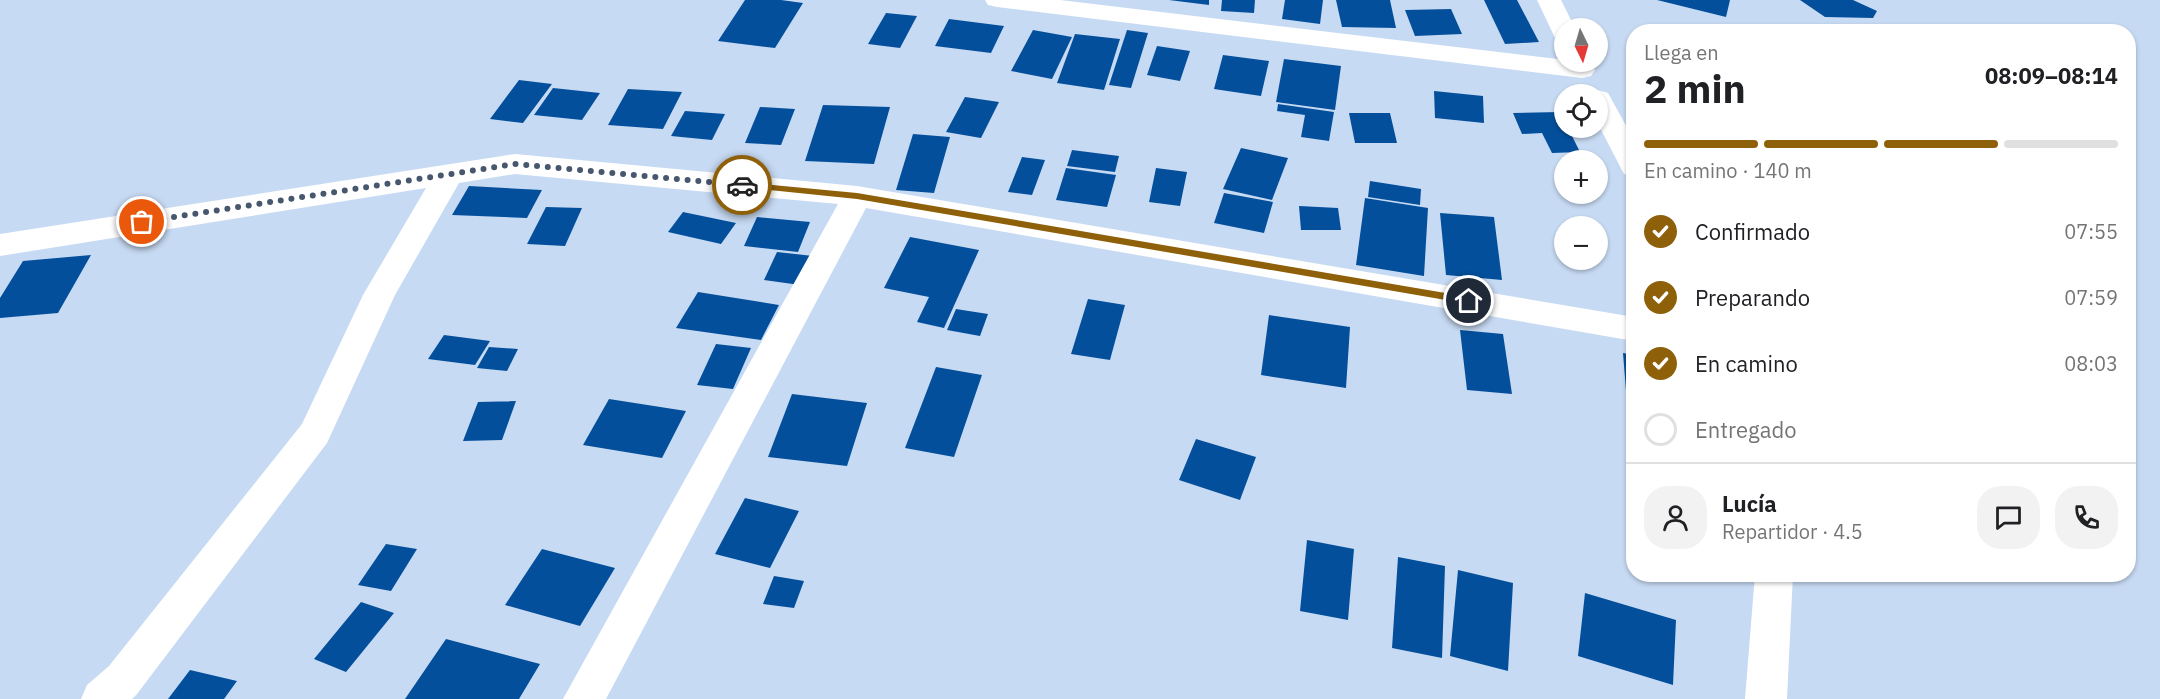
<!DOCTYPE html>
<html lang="es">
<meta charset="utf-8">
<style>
body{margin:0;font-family:"IBM Plex Sans",sans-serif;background:#f2f2f2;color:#202124;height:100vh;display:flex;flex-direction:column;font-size:22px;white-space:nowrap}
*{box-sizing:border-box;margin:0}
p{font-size:20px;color:#757577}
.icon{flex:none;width:33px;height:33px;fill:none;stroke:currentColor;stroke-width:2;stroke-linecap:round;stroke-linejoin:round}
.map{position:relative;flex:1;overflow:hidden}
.details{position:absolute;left:1626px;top:24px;width:510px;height:558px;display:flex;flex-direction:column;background:#fff;border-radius:24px;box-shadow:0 2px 4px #0004}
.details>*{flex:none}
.needle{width:39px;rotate:175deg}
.fabs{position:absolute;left:1554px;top:18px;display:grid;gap:12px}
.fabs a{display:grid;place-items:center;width:54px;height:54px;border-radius:50%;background:#fff;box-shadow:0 2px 4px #0004;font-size:30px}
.pin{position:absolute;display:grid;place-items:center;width:51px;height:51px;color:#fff;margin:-26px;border:3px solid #fff;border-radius:50%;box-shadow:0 2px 6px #0007}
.courier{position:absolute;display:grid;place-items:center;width:60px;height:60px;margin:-30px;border:4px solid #8f600a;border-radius:50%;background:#fff;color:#222;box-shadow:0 2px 8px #0007}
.head em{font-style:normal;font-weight:700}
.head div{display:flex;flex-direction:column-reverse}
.head{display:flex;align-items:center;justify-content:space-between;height:102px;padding:0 18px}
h1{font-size:39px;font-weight:700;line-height:45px}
.bar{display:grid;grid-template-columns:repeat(4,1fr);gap:9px 6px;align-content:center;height:72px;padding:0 18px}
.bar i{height:8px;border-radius:4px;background:#e0e0e0}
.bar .active{background:#8f600a}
.bar p{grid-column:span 4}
.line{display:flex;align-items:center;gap:15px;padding:0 18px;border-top:2px solid #e0e0e0}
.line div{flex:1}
.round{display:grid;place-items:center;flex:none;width:63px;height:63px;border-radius:24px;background:#f2f2f2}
ol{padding:0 18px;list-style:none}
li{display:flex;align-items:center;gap:18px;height:66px}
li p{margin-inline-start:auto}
li .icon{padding:6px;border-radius:50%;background:#8f600a;color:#fff;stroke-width:4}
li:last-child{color:#757577}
li i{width:33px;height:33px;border:3px solid #e0e0e0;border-radius:50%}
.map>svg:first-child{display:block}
.building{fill:#044f9b}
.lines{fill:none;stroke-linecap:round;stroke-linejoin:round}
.street{fill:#fff;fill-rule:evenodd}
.route{fill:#8f600a}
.done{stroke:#47576e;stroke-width:6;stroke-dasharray:0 10.8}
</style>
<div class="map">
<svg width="2160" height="699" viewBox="0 0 2160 699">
<rect width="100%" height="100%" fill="#c7daf3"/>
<path class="building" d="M745,0H781L803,3L775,48L718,41Z
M1169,0H1209V5Z
M1222,0H1255L1254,13L1221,11Z
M1285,0H1323L1320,24L1282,19Z
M1336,0H1390L1396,28L1342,27Z
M1484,0H1517L1539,42L1505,44Z
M1657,0H1730L1726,17Z
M1800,0H1853L1877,11L1873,18L1825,17Z
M1451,9L1462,34L1415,36L1405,10Z
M886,13L917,16L900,48L868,44Z
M949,19L1004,26L991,53L935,46Z
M1033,30L1072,37L1052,79L1011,71Z
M1127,30L1148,33L1131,88L1109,85Z
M1075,34L1120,39L1104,90L1057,83Z
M1157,46L1190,51L1180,81L1147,75Z
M1223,55L1269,61L1261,96L1214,89Z
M1284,59L1341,66L1335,110L1276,102Z
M519,80L552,84L523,123L490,119Z
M553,88L600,93L582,120L534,115Z
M628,89L682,92L663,129L608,125Z
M1434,91L1483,96L1484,123L1435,118Z
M965,97L999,102L981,138L946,132Z
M1278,104L1334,112L1329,141L1301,137L1305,115L1277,111Z
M823,105L890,107L874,164L805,161Z
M760,107L795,109L781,145L745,143Z
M685,111L725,114L712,140L671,136Z
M1560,112L1564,121V128H1568L1580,152L1552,153L1542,133L1522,134L1513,113Z
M1349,113H1390L1397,143H1355Z
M913,134L950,137L934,193L896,190Z
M1241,148L1288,158L1272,200L1223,189Z
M1072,150L1119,156L1115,172L1067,166Z
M1022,157L1045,160L1032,195L1008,192Z
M1066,168L1116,175L1107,207L1056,200Z
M1156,168L1187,172L1180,206L1149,202Z
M1370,181L1421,189L1420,205L1368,197Z
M469,186L542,190L527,218L452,215Z
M1224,193L1273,202L1264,233L1214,223Z
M1365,198L1428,208L1424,276L1356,265Z
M1299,206L1338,208L1341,230H1301Z
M546,207L582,208L565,246L527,244Z
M683,212L736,223L721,244L668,232Z
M1440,213L1494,217L1502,280L1446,275Z
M757,217L810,222L798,252L744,246Z
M910,237L979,250L944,328L917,322L929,297L884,288Z
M777,252L813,256L800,285L764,280Z
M91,255L58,313L0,318V298L23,261Z
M698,292L779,305L761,340L676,328Z
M1088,299L1125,305L1110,360L1071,354Z
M956,309L988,314L980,336L947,330Z
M1269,315L1350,327L1346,388L1261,375Z
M1460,330L1503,334L1512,394L1467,390Z
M444,335L490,341L475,365L428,359Z
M716,344L751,348L733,389L697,385Z
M489,347L518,349L507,371L477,368Z
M1623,353L1634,355V404L1627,403Z
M936,367L982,375L954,457L905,448Z
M792,394L867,403L847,466L768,457Z
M609,399L686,411L662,458L583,445Z
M516,401L502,440L463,441L478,402Z
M1196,439L1256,457L1240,500L1179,480Z
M745,498L799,511L770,568L715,554Z
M1307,540L1354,549L1348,620L1300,611Z
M386,544L417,549L391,591L358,585Z
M542,549L615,568L580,626L505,605Z
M1398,557L1445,566L1442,658L1392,648Z
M1458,570L1513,583L1508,671L1450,656Z
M774,576L804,581L794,608L763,604Z
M1585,593L1676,620L1673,685L1578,656Z
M361,602L394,613L346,672L314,659Z
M446,639L540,664L519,699H405Z
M190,670L237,681L224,699H168Z"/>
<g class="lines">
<path class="street" d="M985,0H1060L1582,62L1591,64L1595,70L1591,76L1582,78L997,7L988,5Z
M1537,0H1561L1575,28H1564V41L1555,38Z
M1598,90L1608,93L1634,140V176L1624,174L1598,124V94H1587Z
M515,154L857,186L1634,317V341L866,208L606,699H563L838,204L515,174L459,183L395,295L327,443L137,694L132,699H81L87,685L109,666L302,424L363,295L426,188L0,256V234Z
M1755,574H1793L1787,699H1745Z"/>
</g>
<path class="route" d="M742,182L857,193L1469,297L1474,301L1469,304L857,199L739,187V183Z"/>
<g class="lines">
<path class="done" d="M142,222L515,164L742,185"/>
</g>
</svg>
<div class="fabs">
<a><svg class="needle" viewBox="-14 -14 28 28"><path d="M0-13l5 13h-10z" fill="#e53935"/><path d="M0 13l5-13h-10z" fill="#757577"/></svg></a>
<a><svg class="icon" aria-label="locate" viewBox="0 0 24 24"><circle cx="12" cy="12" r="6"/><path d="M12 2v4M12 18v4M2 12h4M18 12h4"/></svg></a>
<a>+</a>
<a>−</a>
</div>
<div class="pin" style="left:142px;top:222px;background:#ea580c"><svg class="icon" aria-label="bag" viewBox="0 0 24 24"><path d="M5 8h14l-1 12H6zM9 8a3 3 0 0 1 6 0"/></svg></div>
<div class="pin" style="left:1469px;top:301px;background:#1f2937"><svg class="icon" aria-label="home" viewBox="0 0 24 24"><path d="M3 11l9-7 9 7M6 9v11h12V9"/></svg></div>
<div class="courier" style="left:742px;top:185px"><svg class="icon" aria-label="car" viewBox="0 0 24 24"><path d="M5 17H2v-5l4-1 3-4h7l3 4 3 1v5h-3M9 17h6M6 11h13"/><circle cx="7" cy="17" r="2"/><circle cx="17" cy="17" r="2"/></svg></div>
<section class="details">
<div class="head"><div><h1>2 min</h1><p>Llega en</p></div><em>08:09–08:14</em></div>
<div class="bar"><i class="active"></i><i class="active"></i><i class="active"></i><i></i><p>En camino · 140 m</p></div>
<ol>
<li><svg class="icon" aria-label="check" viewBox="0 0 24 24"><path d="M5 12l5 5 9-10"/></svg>Confirmado<p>07:55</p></li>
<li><svg class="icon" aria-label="check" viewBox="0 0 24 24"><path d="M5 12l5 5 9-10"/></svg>Preparando<p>07:59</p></li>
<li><svg class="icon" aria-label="check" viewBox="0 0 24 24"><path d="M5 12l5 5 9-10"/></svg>En camino<p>08:03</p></li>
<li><i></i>Entregado</li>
</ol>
<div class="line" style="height:108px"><a class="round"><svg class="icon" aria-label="person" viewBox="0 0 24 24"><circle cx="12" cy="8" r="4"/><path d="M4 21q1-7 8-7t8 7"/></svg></a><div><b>Lucía</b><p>Repartidor · 4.5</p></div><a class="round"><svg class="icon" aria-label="chat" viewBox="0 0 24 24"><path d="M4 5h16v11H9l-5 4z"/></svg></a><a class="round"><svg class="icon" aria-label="phone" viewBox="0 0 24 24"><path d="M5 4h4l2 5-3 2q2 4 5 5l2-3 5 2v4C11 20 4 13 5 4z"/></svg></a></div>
</section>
</div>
